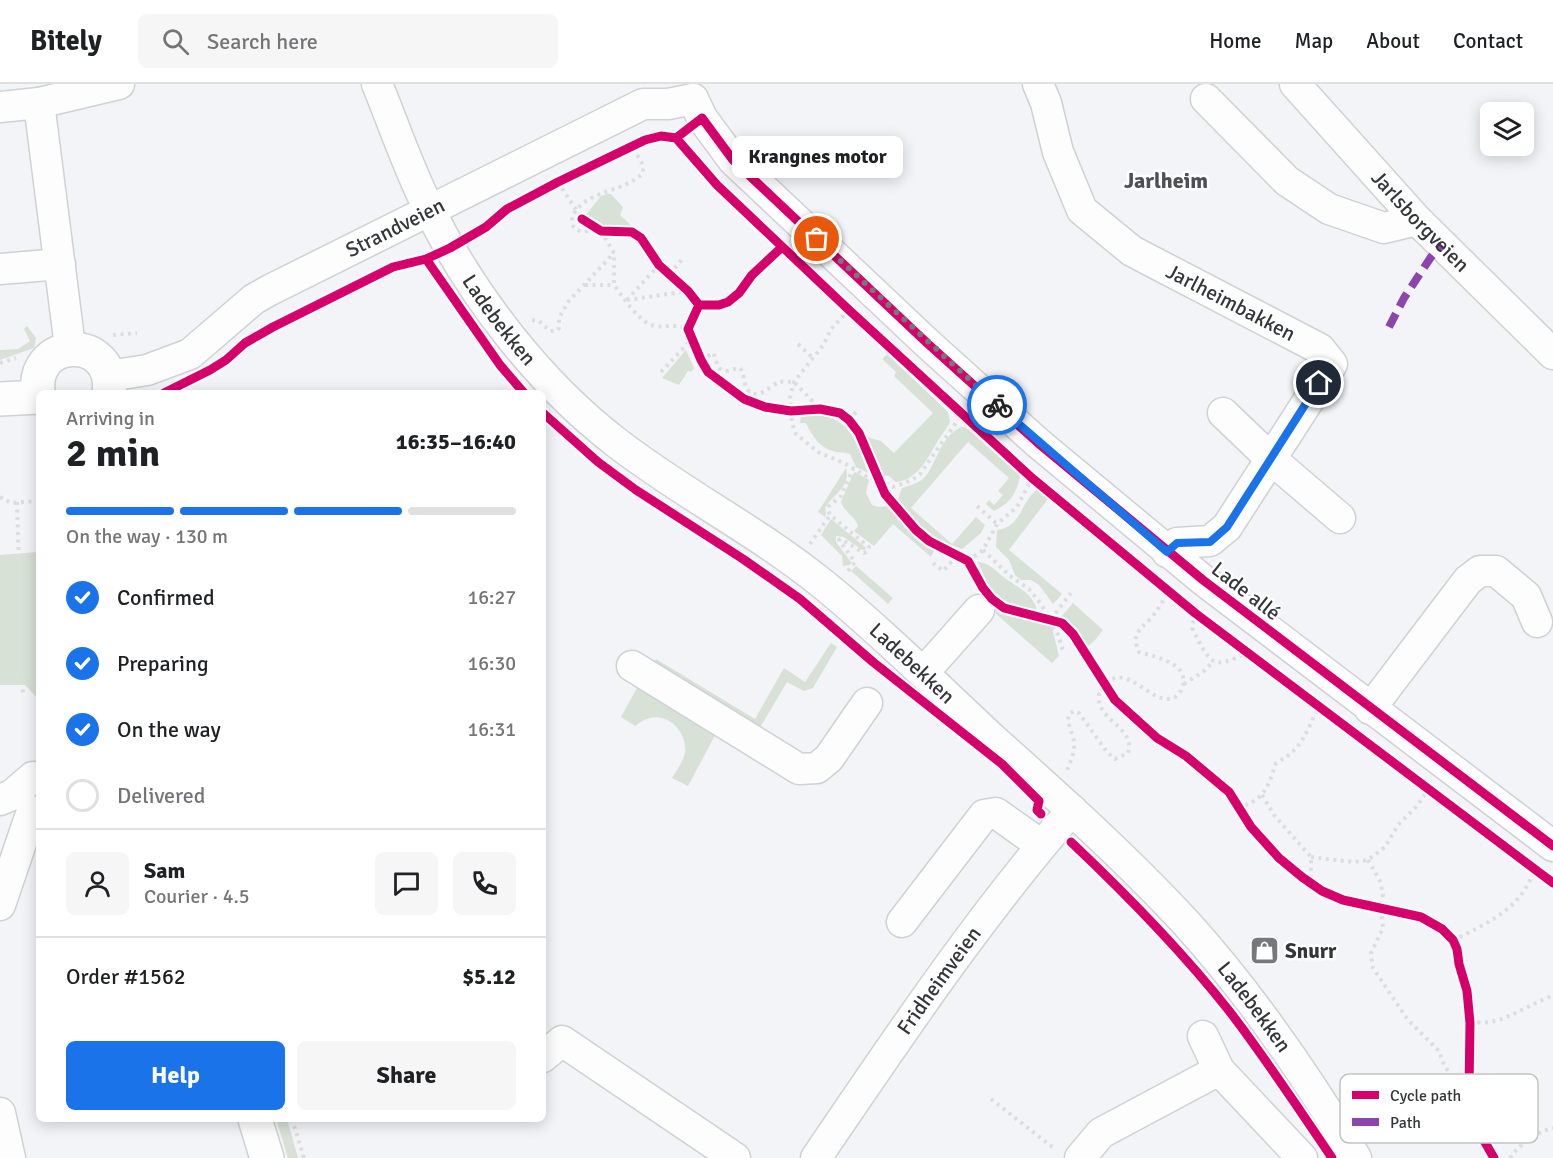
<!DOCTYPE html>
<meta charset="utf-8">
<style>
body{margin:0;font-family:Signika,sans-serif;background:#f6f6f6;color:#202124;height:100vh;display:flex;flex-direction:column;font-size:22px;white-space:nowrap}
*{box-sizing:border-box;margin:0}
p{font-size:20px;color:#757577}
.icon{flex:none;width:33px;height:33px;fill:none;stroke:currentColor;stroke-width:2;stroke-linecap:round;stroke-linejoin:round}
.map{position:relative;flex:1;overflow:hidden}
.drawer{position:absolute;left:36px;top:306px;width:510px;height:732px;display:flex;flex-direction:column;background:#fff;border-radius:9px;box-shadow:0 3px 15px #0003}
.drawer>*{flex:none}
.tools{position:absolute;left:1480px;top:18px;display:grid;gap:12px}
.tools a{display:grid;place-items:center;width:54px;height:54px;border-radius:9px;background:#fff;box-shadow:0 3px 15px #0003;font-size:30px}
.pin{position:absolute;display:grid;place-items:center;width:51px;height:51px;color:#fff;margin:-26px;border:3px solid #fff;border-radius:50%;box-shadow:0 2px 6px #0007}
.courier{position:absolute;display:grid;place-items:center;width:60px;height:60px;margin:-30px;border:4px solid #1a73e8;border-radius:50%;background:#fff;color:#222;box-shadow:0 2px 8px #0007}
.bubble{position:absolute;height:42px;border-radius:9px;background:#fff;box-shadow:0 3px 15px #0003;font-size:20px;font-weight:700;line-height:42px;text-align:center}
.head em{font-style:normal;font-weight:700}
.head div{display:flex;flex-direction:column-reverse}
.head{display:flex;align-items:center;justify-content:space-between;height:102px;padding:0 30px}
h1{font-size:39px;font-weight:700;line-height:45px}
.bar{display:grid;grid-template-columns:repeat(4,1fr);gap:9px 6px;align-content:center;height:72px;padding:0 30px}
.bar i{height:8px;border-radius:4px;background:#e0e0e0}
.bar .selected{background:#1a73e8}
.bar p{grid-column:span 4}
.line{display:flex;align-items:center;gap:15px;padding:0 30px;border-top:2px solid #e0e0e0}
.line div{flex:1}
.round{display:grid;place-items:center;flex:none;width:63px;height:63px;border-radius:9px;background:#f6f6f6}
ol{padding:0 30px;list-style:none}
li{display:flex;align-items:center;gap:18px;height:66px}
li p{margin-inline-start:auto}
li .icon{padding:6px;border-radius:50%;background:#1a73e8;color:#fff;stroke-width:4}
li:last-child{color:#757577}
li i{width:33px;height:33px;border:3px solid #e0e0e0;border-radius:50%}
.action{display:flex;gap:12px;margin-top:auto;padding:12px 30px}
.action a{flex:1;height:69px;border-radius:9px;background:#1a73e8;color:#fff;font-size:24px;font-weight:700;line-height:69px;text-align:center}
.action a+a{background:#f6f6f6;color:#202124}
header{display:flex;align-items:center;gap:36px;box-sizing:border-box;height:84px;padding:0 30px;background:#fff;border-bottom:2px solid #e0e0e0}
header strong{font-size:28px}
nav{display:flex;gap:33px;margin-inline-start:auto;font-size:21px}
.search{width:420px;height:54px;background:#f6f6f6;display:flex;align-items:center;gap:15px;box-sizing:border-box;padding:0 21px;border-radius:9px;color:#757577;font-size:22px}
.map>svg:first-child{display:block}
.green{fill:#d7e1d6}
.lines{fill:none;stroke-linecap:round;stroke-linejoin:round}
.minor-casing{stroke:#cfd1d3;stroke-width:33}
.major-casing{stroke:#cfd1d3;stroke-width:36}
.path{stroke:#dcddde;stroke-width:4;stroke-dasharray:3 4.5;stroke-linecap:butt}
.minor{stroke:#fdfdfe;stroke-width:30}
.major{stroke:#fdfdfe;stroke-width:33}
.quiet{stroke:#8e44ad;stroke-width:8;stroke-dasharray:15 8;stroke-linecap:butt}
.cycleway-casing{stroke:#fff;stroke-width:13}
.cycleway{stroke:#d6006c;stroke-width:9}
.done{stroke:#76787b;stroke-width:6;stroke-dasharray:0 10.8}
.route{stroke:#1a73e8;stroke-width:8}
.labels{text-anchor:middle;stroke-width:5;stroke-linejoin:round;paint-order:stroke}
.street-label{font-size:21px;fill:#343638;stroke:#fff}
.poi-label{font-size:21px;font-weight:bold;fill:#343638;stroke:#fff;text-anchor:start}
.neighbourhood-label{font-size:22px;font-weight:bold;fill:#4d5156;stroke:#fff}
.key{fill:#fff;stroke:#c2c3c3;stroke-width:1.5}
.key-label{font-size:16px;fill:#343638}
</style>
<header>
<strong>Bitely</strong>
<div class="search"><svg class="icon" aria-label="search" viewBox="0 0 24 24"><circle cx="10" cy="10" r="6"/><path d="M15 15l6 6"/></svg>Search here</div>
<nav><a>Home</a><a>Map</a><a>About</a><a>Contact</a></nav>
</header>
<div class="map">
<svg width="1553" height="1074" viewBox="0 0 1553 1074">
<rect width="100%" height="100%" fill="#f2f4f7"/>
<path class="green" d="M607,110H611L623,123L620,131L634,144L604,143L584,133L601,112Z
M27,242L36,254L34,264L0,276V266L18,265L30,257L24,245Z
M686,266L694,284L691,288L688,287L679,301L662,294Z
M887,270L948,328L950,338C947,344 943,349 939,355C929,371 919,396 896,398L889,392L881,391L864,350L870,354L881,357L894,369L933,329L894,292L896,288L882,275Z
M801,331C848,328 854,351 868,389L856,383L850,370C845,368 841,369 836,368C820,364 813,354 806,339H800Z
M961,343H965L1020,391C1017,409 1011,419 994,427L986,420L989,416L994,421L1003,411L998,407L1009,394L968,358L911,424L952,460L976,433L985,441L981,449L962,465C931,455 917,440 898,415L902,404C908,402 919,399 924,394C938,378 939,354 961,343Z
M846,384C851,404 833,410 825,424L826,430L825,433L818,428Z
M855,388L869,396L866,409L872,421L878,423L889,422L910,448L935,465L931,473L893,440L874,462L854,447L858,442C855,432 845,429 841,418L853,390Z
M1038,405L1048,415L1009,466L1062,510L1053,520L1039,501L1031,496H1021L1015,491L1009,476L996,463L997,446C1023,442 1019,419 1038,405Z
M36,425H39V616L25,601H0V471L38,468Z
M831,435L865,463L866,465L862,466L844,453L836,452V458L851,478L850,481L843,482L842,472L821,451Z
M977,478C990,478 996,488 1006,495C1019,504 1031,509 1037,525C1020,524 999,519 990,504C984,495 983,486 977,478Z
M856,482L893,514L888,520L851,487Z
M1073,519L1103,546L1096,555L1088,562L1076,544L1061,533Z
M997,526L1020,534L1051,540L1059,572L1052,579L995,529Z
M831,559L837,563L813,604L804,607L787,598L758,647L650,583L656,575L755,635L784,584L805,598Z
M638,602L719,644L688,702L672,694C676,687 683,678 685,669C688,649 668,627 647,635C643,636 638,640 635,642L621,633Z
M276,1035H287L298,1074H288Z"/>
<g class="lines">
<defs>
<g id="minor">
<path id="s1" d="M377,0C394,41 408,84 428,123C471,211 539,299 617,359C683,410 759,448 824,501C884,550 938,604 994,656C1060,715 1127,775 1187,840C1252,912 1306,991 1356,1074"/>
<path id="s2" d="M1038,0L1046,19L1058,68L1082,126L1132,167L1320,265L1332,280L1227,443L1210,457L1177,459L1167,468"/>
<path id="s3" d="M1295,0L1417,136L1553,270"/>
<path d="M693,15L702,34L733,76L927,259L1038,359L1203,496L1553,762"/>
<path d="M1206,15L1287,97L1329,125L1384,144L1417,136"/>
<path d="M0,23L39,19"/>
<path d="M0,185L60,180"/>
<path d="M73,265L69,255L39,19L119,0"/>
<path id="s4" d="M109,292L147,286L190,270L254,215L270,206L643,20H668L693,15"/>
<path d="M1223,329L1271,375L1340,434"/>
<path d="M632,582L799,685L817,684L829,674L867,619"/>
<path d="M924,588L979,526"/>
<path d="M1370,625L1468,496L1480,487H1496L1526,512L1537,538"/>
<path d="M0,716L12,711L33,693"/>
<path d="M0,821L32,727"/>
<path d="M902,838L984,731L996,729L1041,761"/>
<path d="M543,973L562,957L735,1074"/>
<path d="M1219,986L1302,1074"/>
<path d="M0,1029L10,1074"/>
<path id="s5" d="M816,1074C897,955 977,835 1072,726"/>
<path d="M1080,1074L1101,1049L1219,986L1203,952"/>
</g>
<path id="major" d="M39,313C26,252 117,249 109,309
M0,315L39,313
M255,1035L267,1074"/>
</defs>
<use href="#minor" class="minor-casing"/>
<use href="#major" class="major-casing"/>
<path class="path" d="M558,98L582,135
M595,144C576,154 565,140 577,125C595,105 626,107 643,89V81L632,62
M601,147L614,169V201C623,213 640,240 655,242C668,244 673,239 688,245
M670,190L684,173
M585,201H614
M627,216L688,207
M627,216L659,181
M849,226L831,245L824,260L794,298L790,314L792,339L796,350L818,368L844,379L866,392L894,403L912,396L920,390L962,330
M532,236L539,237L550,247H556L559,244V234L568,218L614,169
M113,251L137,249
M798,260L813,274
M701,276L713,269C717,275 716,285 724,287C728,288 735,284 740,284C745,290 743,299 748,306C757,317 770,302 779,298C784,297 789,298 794,298L820,325
M0,279L16,274
M661,288L692,255
M744,315L750,309
M849,336L856,328
M0,413L11,419L39,417
M17,418L23,612
M977,422L997,440
M810,460L830,431
M983,466L1010,492L1029,505L1041,520L1058,551L1064,570
M968,477L983,466L997,440L1017,423L1032,394
M933,479L943,487L958,471
M848,487L855,478L839,456L841,455L864,469L868,467L869,463L830,431L828,426L829,422L841,412L853,385
M1195,529L1192,544C1210,578 1210,588 1248,568
M1051,535L1071,509
M1184,600L1204,587L1214,577
M1067,686C1071,677 1075,668 1074,658C1073,648 1066,640 1069,630L1074,627L1079,629L1107,668L1115,675L1128,669C1137,644 1094,635 1099,610C1100,606 1104,601 1106,599C1127,580 1149,617 1169,615C1175,615 1180,610 1182,604C1191,579 1155,573 1139,568C1131,550 1139,547 1150,535C1157,528 1163,516 1169,508
M1262,711L1274,731L1311,773V799
M1238,724C1264,716 1268,704 1276,679C1306,663 1304,648 1320,622
M1311,773L1353,778L1368,776L1385,763L1398,741L1417,722L1428,706
M1368,776L1380,797L1383,810L1381,826L1383,844L1371,869L1373,884L1408,936L1439,967L1444,981L1455,997L1469,1005
M1453,856C1475,846 1506,831 1521,811C1527,803 1531,794 1535,786
M1470,939C1476,938 1483,939 1490,938C1512,934 1531,919 1553,912
M991,1015L1056,1066
M292,1035L304,1074
M1510,1074C1520,1060 1536,1048 1553,1044"/>
<use href="#minor" class="minor"/>
<use href="#major" class="major"/>
<path class="quiet" d="M1389,243L1404,214L1431,173L1442,161"/>
<defs>
<path id="cycleway" d="M676,54L702,34L733,76L927,259L1038,359L1203,496L1553,762
M582,135L601,147L632,148L641,154L659,181L688,207L699,221H719L728,218L739,209L752,191L782,163
M426,175L500,281L524,309
M699,221L688,245L701,276L708,288L744,315L765,323L791,327L820,325L840,329L849,336L859,349L885,410L916,446L929,457L968,477L983,504L992,515L1004,524L1062,539L1073,550L1115,616L1157,654L1186,672L1229,708L1251,743L1279,774L1302,793L1322,807L1343,816L1421,833L1442,845L1453,856L1457,865L1459,880L1467,907L1470,939L1469,1005L1482,1053L1494,1074
M164,309L210,286L226,276L245,259L273,243L393,183L426,175L450,164L486,143L507,125L558,98L645,56L661,52L676,54L717,101L849,226L1032,394L1195,529L1553,799
M543,329L598,378L636,406L743,475L800,515L873,578L1002,680L1039,717L1037,726L1041,730
M1071,758C1127,811 1182,867 1230,928C1266,975 1299,1025 1332,1074"/>
</defs>
<use href="#cycleway" class="cycleway-casing"/>
<use href="#cycleway" class="cycleway"/>
</g>
<g class="lines">
<path class="done" d="M817,155L997,321"/>
<path class="route" d="M997,321L1167,468L1177,459L1210,458L1227,443L1319,299"/>
</g>
<defs>
<symbol id="shop-square" viewBox="-11 -11 22 22"><rect x="-9" y="-9" width="18" height="18" rx="4" fill="#76787b" stroke="#fff"/><path d="M-5-2.5h2.3a2.7 3.5 0 0 1 5.4 0H5L5.5 6h-11ZM-1.5-2.5h3a1.5 2.3 0 0 0-3 0Z" fill="#fff"/></symbol>
</defs>
<g fill-rule="evenodd">
<use href="#shop-square" x="1248" y="850" width="33" height="33"/>
</g>
<g class="labels">
<g class="street-label">
<text dy="7" stroke="none"><textPath href="#s3" startOffset="186">Jarlsborgveien</textPath></text>
<text dy="7" stroke="none"><textPath href="#s4" startOffset="327">Strandveien</textPath></text>
<text dy="7" stroke="none"><textPath href="#s2" startOffset="310">Jarlheimbakken</textPath></text>
<text dy="7" stroke="none"><textPath href="#s1" startOffset="267">Ladebekken</textPath></text>
<text transform="translate(1246 507) rotate(38)" y="7">Lade allé</text>
<text dy="7" stroke="none"><textPath href="#s1" startOffset="807">Ladebekken</textPath></text>
<text dy="7" stroke="none"><textPath href="#s5" startOffset="216">Fridheimveien</textPath></text>
<text dy="7" stroke="none"><textPath href="#s1" startOffset="1293">Ladebekken</textPath></text>
</g>
<g class="poi-label">
<text x="1285" y="874">Snurr</text>
</g>
<g class="neighbourhood-label">
<text x="1166" y="104">Jarlheim</text>
</g>
</g>
<rect x="1340" y="990" width="198" height="69" rx="9" class="key"/>
<rect x="1352" y="1007" width="27" height="8" fill="#d6006c"/>
<rect x="1352" y="1034" width="27" height="8" fill="#8e44ad"/>
<g class="key-label">
<text x="1390" y="1017">Cycle path</text>
<text x="1390" y="1044">Path</text>
</g>
</svg>
<div class="tools">
<a><svg class="icon" aria-label="layers" viewBox="0 0 24 24"><path d="M12 4l9 5-9 5-9-5zM3 14l9 5 9-5"/></svg></a>
</div>
<div class="pin" style="left:817px;top:155px;background:#ea580c"><svg class="icon" aria-label="bag" viewBox="0 0 24 24"><path d="M5 8h14l-1 12H6zM9 8a3 3 0 0 1 6 0"/></svg></div>
<div class="pin" style="left:1319px;top:299px;background:#1f2937"><svg class="icon" aria-label="home" viewBox="0 0 24 24"><path d="M3 11l9-7 9 7M6 9v11h12V9"/></svg></div>
<div class="courier" style="left:997px;top:321px"><svg class="icon" aria-label="bike" viewBox="0 0 24 24"><circle cx="6" cy="16" r="4"/><circle cx="18" cy="16" r="4"/><path d="M6 16l4-8h5l3 8M10 8l3 8H6M13 5h3"/></svg></div>
<div class="bubble" style="left:732px;top:52px;width:171px">Krangnes motor</div>
<section class="drawer">
<div class="head"><div><h1>2 min</h1><p>Arriving in</p></div><em>16:35–16:40</em></div>
<div class="bar"><i class="selected"></i><i class="selected"></i><i class="selected"></i><i></i><p>On the way · 130 m</p></div>
<ol>
<li><svg class="icon" aria-label="check" viewBox="0 0 24 24"><path d="M5 12l5 5 9-10"/></svg>Confirmed<p>16:27</p></li>
<li><svg class="icon" aria-label="check" viewBox="0 0 24 24"><path d="M5 12l5 5 9-10"/></svg>Preparing<p>16:30</p></li>
<li><svg class="icon" aria-label="check" viewBox="0 0 24 24"><path d="M5 12l5 5 9-10"/></svg>On the way<p>16:31</p></li>
<li><i></i>Delivered</li>
</ol>
<div class="line" style="height:108px"><a class="round"><svg class="icon" aria-label="person" viewBox="0 0 24 24"><circle cx="12" cy="8" r="4"/><path d="M4 21q1-7 8-7t8 7"/></svg></a><div><b>Sam</b><p>Courier · 4.5</p></div><a class="round"><svg class="icon" aria-label="chat" viewBox="0 0 24 24"><path d="M4 5h16v11H9l-5 4z"/></svg></a><a class="round"><svg class="icon" aria-label="phone" viewBox="0 0 24 24"><path d="M5 4h4l2 5-3 2q2 4 5 5l2-3 5 2v4C11 20 4 13 5 4z"/></svg></a></div>
<div class="line" style="height:78px"><div>Order #1562</div><b>$5.12</b></div>
<div class="action"><a>Help</a><a>Share</a></div>
</section>
</div>
